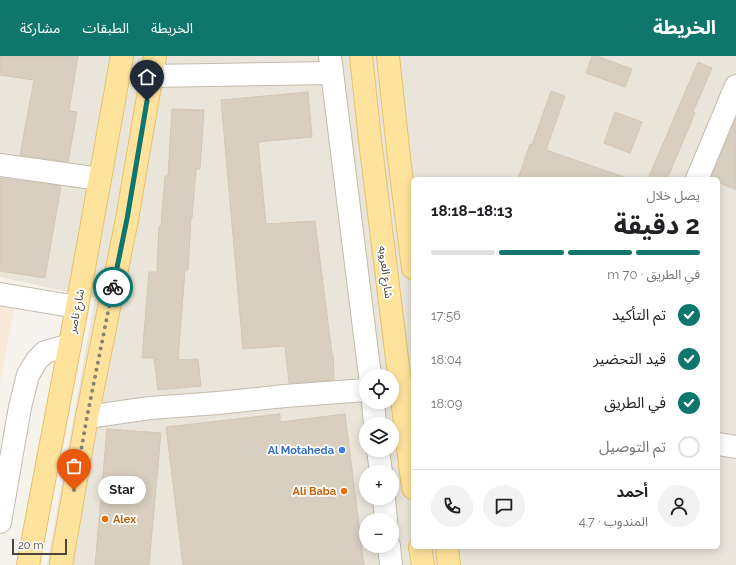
<!DOCTYPE html>
<html lang="ar">
<meta charset="utf-8">
<style>
body{margin:0;font-family:Raleway,"Noto Sans Arabic",sans-serif;background:#f2f2f2;color:#202124;direction:rtl;height:100vh;display:flex;flex-direction:column;font-size:15px;white-space:nowrap}
*{box-sizing:border-box;margin:0}
p{font-size:13px;color:#757577}
.icon{flex:none;width:22px;height:22px;fill:none;stroke:currentColor;stroke-width:2;stroke-linecap:round;stroke-linejoin:round}
.map{position:relative;flex:1;overflow:hidden;direction:ltr}
.sheet{position:absolute;left:411px;top:121px;width:309px;height:372px;display:flex;flex-direction:column;background:#fff;border-radius:6px;box-shadow:0 2px 10px #0003;direction:rtl}
.sheet>*{flex:none}
.controls{position:absolute;left:359px;top:313px;display:grid;gap:8px}
.controls a{display:grid;place-items:center;width:40px;height:40px;border-radius:50%;background:#fff;box-shadow:0 2px 10px #0003;font-size:20px}
.scale{position:absolute;left:12px;bottom:10px;width:55px;box-sizing:border-box;padding-left:4px;border:2px solid #4b4439;border-top:0;font-size:11px;line-height:14px;white-space:nowrap;color:#4b4439;-webkit-text-stroke:3px #fff;paint-order:stroke}
.pin{position:absolute;display:grid;place-items:center;width:34px;height:34px;color:#fff;margin:-41px -17px;border-radius:50% 50% 50% 0;rotate:-45deg;box-shadow:0 0 4px #0007}
.pin .icon{rotate:45deg}
.courier{position:absolute;display:grid;place-items:center;width:40px;height:40px;margin:-20px;border:3px solid #0f766e;border-radius:50%;background:#fff;color:#222;box-shadow:0 1px 5px #0007}
.bubble{position:absolute;height:28px;border-radius:14px;background:#fff;box-shadow:0 2px 10px #0003;font-size:13px;font-weight:700;line-height:28px;text-align:center;direction:rtl}
.overview em{font-style:normal;font-weight:700}
.overview div{display:flex;flex-direction:column-reverse}
.overview{display:flex;align-items:center;justify-content:space-between;height:68px;padding:0 20px}
h1{font-size:26px;font-weight:700;line-height:30px}
.bar{display:grid;grid-template-columns:repeat(4,1fr);gap:6px 4px;align-content:center;height:48px;padding:0 20px}
.bar i{height:5px;border-radius:3px;background:#e0e0e0}
.bar .active{background:#0f766e}
.bar p{grid-column:span 4}
.line{display:flex;align-items:center;gap:10px;padding:0 20px;border-top:1px solid #e0e0e0}
.line div{flex:1}
.round{display:grid;place-items:center;flex:none;width:42px;height:42px;border-radius:21px;background:#f2f2f2}
ol{padding:0 20px;list-style:none}
li{display:flex;align-items:center;gap:12px;height:44px}
li p{margin-inline-start:auto}
li .icon{padding:4px;border-radius:50%;background:#0f766e;color:#fff;stroke-width:4}
li:last-child{color:#757577}
li i{width:22px;height:22px;border:2px solid #e0e0e0;border-radius:50%}
header{display:flex;align-items:center;gap:24px;box-sizing:border-box;height:56px;padding:0 20px;background:#0f766e;color:#fff}
header strong{font-size:19px}
nav{display:flex;gap:22px;margin-inline-start:auto;font-size:14px}
.map>svg:first-child{display:block}
.residential{fill:#eae5da;fill-rule:evenodd}
.commercial{fill:#f7ead8}
.building{fill:#d8cfc1;stroke:#d3c7b4}
.lines{fill:none;stroke-linecap:round;stroke-linejoin:round}
.minor-casing{stroke:#c2bbae;stroke-width:24}
.major-casing{stroke:#e6c16a;stroke-width:24}
.minor{stroke:#fff;stroke-width:22}
.major{stroke:#ffe39c;stroke-width:22}
.done{stroke:#878178;stroke-width:4;stroke-dasharray:0 7.2}
.route{stroke:#0f766e;stroke-width:5}
.shop-dot{fill:#3f7fe0;stroke:#fff;stroke-width:1.5}
.food-dot{fill:#e8710a;stroke:#fff;stroke-width:1.5}
.labels{text-anchor:middle;stroke-width:3.5;stroke-linejoin:round;paint-order:stroke}
.street-label{font-size:11px;fill:#4b4439;stroke:#fff}
.shop-label{font-size:11px;font-weight:bold;fill:#366cbe;stroke:#fff;text-anchor:end}
.food-label{font-size:11px;font-weight:bold;fill:#c56008;stroke:#fff;text-anchor:end}
</style>
<header>
<strong>الخريطة</strong>
<nav><a>الخريطة</a><a>الطبقات</a><a>مشاركة</a></nav>
</header>
<div class="map">
<svg width="736" height="509" viewBox="0 0 736 509">
<rect width="100%" height="100%" fill="#f6f3ec"/>
<path class="residential" d="M0,0H736V509H47L95,242L0,221ZM413,123H718V491H413ZM366,320H392V346H366ZM366,368H392V394H366ZM366,416H392V442H366ZM366,464H392V490H366Z"/>
<path class="commercial" d="M0,246L15,249L0,327Z"/>
<path class="building" d="M0,0H78L69,55L77,56L68,106L20,99L34,24L0,19Z
M592,0H596L632,13L625,31L586,17Z
M698,6L712,12L693,56L695,57L667,123H648Z
M551,35L565,40L546,94L624,121L623,123H518L530,88L532,89Z
M308,36L312,81L258,86L266,168L315,165L332,298H333L334,324L289,327L285,290L243,293L221,44Z
M172,53L204,54L200,113H196L192,162H191L188,214H185L178,304L198,303L201,330L158,334L154,302H142L149,216H157L159,170H161L165,120H168Z
M615,56L642,66L630,97L604,87Z
M736,62V134L718,126V123L711,122Z
M0,122L61,130L45,222L0,215Z
M280,358V366L345,358L364,509H183L166,371Z
M107,373L161,377L149,509H95Z"/>
<g class="lines">
<defs>
<path id="minor" d="M330,0L370,320
M151,20L332,17
M0,109L100,123
M697,123L736,30
M0,238L77,251
M373,346L375,368
M87,361L150,352L218,347L285,340L366,334
M718,388L736,391
M378,394L381,416
M384,442L386,464
M0,466L20,351L28,319L37,304L45,296L70,289
M389,490L391,509"/>
<path id="major" d="M361,0L370,84L413,432
M388,0L399,102L413,212
M420,491L423,509
M447,491L449,509
M28,509L77,251L122,0
M61,509L87,361L127,163L155,0"/>
</defs>
<use href="#minor" class="minor-casing"/>
<use href="#major" class="major-casing"/>
<use href="#minor" class="minor"/>
<use href="#major" class="major"/>
</g>
<g class="lines">
<path class="done" d="M74,434L87,361L113,231"/>
<path class="route" d="M113,231L127,163L147,45"/>
</g>
<circle class="shop-dot" cx="342" cy="394" r="4"/>
<g class="food-dot">
<circle cx="344" cy="435" r="4"/>
<circle cx="105" cy="463" r="4"/>
</g>
<g class="labels">
<g class="street-label">
<text transform="translate(386 216) rotate(83)" y="4">شارع العروبه</text>
<text transform="translate(76 255) rotate(-79)" y="4">شارع ناصر</text>
</g>
<g class="shop-label">
<text x="334" y="398">Al Motaheda</text>
</g>
<g class="food-label">
<text x="336" y="439">Ali Baba</text>
<text x="113" y="467" text-anchor="start">Alex</text>
</g>
</g>
</svg>
<div class="controls">
<a><svg class="icon" aria-label="locate" viewBox="0 0 24 24"><circle cx="12" cy="12" r="6"/><path d="M12 2v4M12 18v4M2 12h4M18 12h4"/></svg></a>
<a><svg class="icon" aria-label="layers" viewBox="0 0 24 24"><path d="M12 4l9 5-9 5-9-5zM3 14l9 5 9-5"/></svg></a>
<a>+</a>
<a>−</a>
</div>
<div class="scale">20 m</div>
<div class="pin" style="left:74px;top:434px;background:#ea580c"><svg class="icon" aria-label="bag" viewBox="0 0 24 24"><path d="M5 8h14l-1 12H6zM9 8a3 3 0 0 1 6 0"/></svg></div>
<div class="pin" style="left:147px;top:45px;background:#1f2937"><svg class="icon" aria-label="home" viewBox="0 0 24 24"><path d="M3 11l9-7 9 7M6 9v11h12V9"/></svg></div>
<div class="courier" style="left:113px;top:231px"><svg class="icon" aria-label="bike" viewBox="0 0 24 24"><circle cx="6" cy="16" r="4"/><circle cx="18" cy="16" r="4"/><path d="M6 16l4-8h5l3 8M10 8l3 8H6M13 5h3"/></svg></div>
<div class="bubble" style="left:98px;top:420px;width:48px">Star</div>
<section class="sheet">
<div class="overview"><div><h1>2 دقيقة</h1><p>يصل خلال</p></div><em>18:13–18:18</em></div>
<div class="bar"><i class="active"></i><i class="active"></i><i class="active"></i><i></i><p>في الطريق · 70 m</p></div>
<ol>
<li><svg class="icon" aria-label="check" viewBox="0 0 24 24"><path d="M5 12l5 5 9-10"/></svg>تم التأكيد<p>17:56</p></li>
<li><svg class="icon" aria-label="check" viewBox="0 0 24 24"><path d="M5 12l5 5 9-10"/></svg>قيد التحضير<p>18:04</p></li>
<li><svg class="icon" aria-label="check" viewBox="0 0 24 24"><path d="M5 12l5 5 9-10"/></svg>في الطريق<p>18:09</p></li>
<li><i></i>تم التوصيل</li>
</ol>
<div class="line" style="height:72px"><a class="round"><svg class="icon" aria-label="person" viewBox="0 0 24 24"><circle cx="12" cy="8" r="4"/><path d="M4 21q1-7 8-7t8 7"/></svg></a><div><b>أحمد</b><p>المندوب · 4.7</p></div><a class="round"><svg class="icon" aria-label="chat" viewBox="0 0 24 24"><path d="M4 5h16v11H9l-5 4z"/></svg></a><a class="round"><svg class="icon" aria-label="phone" viewBox="0 0 24 24"><path d="M5 4h4l2 5-3 2q2 4 5 5l2-3 5 2v4C11 20 4 13 5 4z"/></svg></a></div>
</section>
</div>
